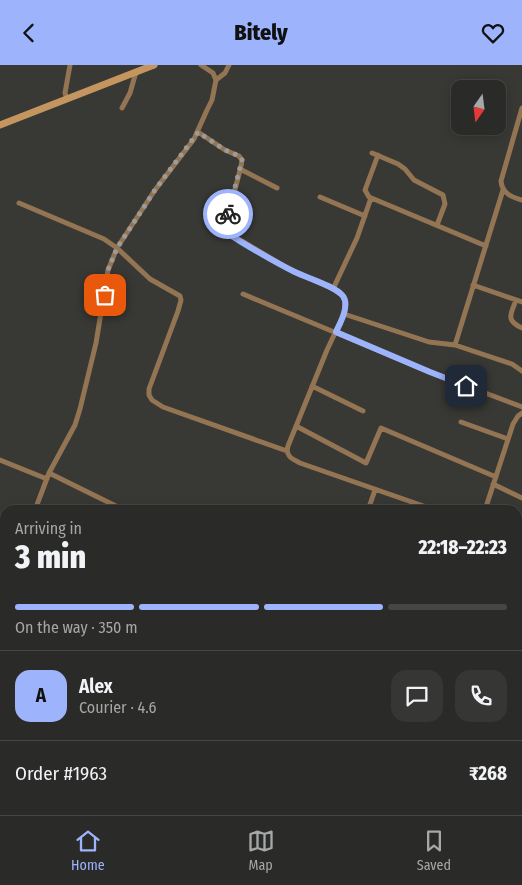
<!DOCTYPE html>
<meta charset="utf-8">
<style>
body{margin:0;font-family:"Fira Sans Condensed",sans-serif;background:#363634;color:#f1f3f6;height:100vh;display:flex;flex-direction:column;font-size:19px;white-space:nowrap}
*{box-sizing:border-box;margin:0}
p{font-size:16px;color:#a5a7a8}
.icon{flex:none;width:28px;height:28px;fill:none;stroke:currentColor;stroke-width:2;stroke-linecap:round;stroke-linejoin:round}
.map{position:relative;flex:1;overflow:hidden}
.sheet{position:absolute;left:0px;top:440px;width:522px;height:310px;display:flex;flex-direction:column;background:#2a2a28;border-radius:15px 15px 0 0;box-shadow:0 2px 12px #0003,0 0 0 1px #464645}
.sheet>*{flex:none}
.needle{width:32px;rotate:194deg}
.tools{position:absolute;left:451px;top:15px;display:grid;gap:10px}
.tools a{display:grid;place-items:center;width:55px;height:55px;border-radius:10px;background:#2a2a28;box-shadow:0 2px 12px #0003,0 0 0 1px #464645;font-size:25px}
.pin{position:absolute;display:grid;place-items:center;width:42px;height:42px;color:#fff;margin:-21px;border-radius:10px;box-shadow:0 2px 8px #0006}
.courier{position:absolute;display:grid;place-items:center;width:50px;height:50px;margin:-25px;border:4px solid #9db4fd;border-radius:50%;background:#fff;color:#222;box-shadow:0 1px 6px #0007}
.head em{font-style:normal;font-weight:800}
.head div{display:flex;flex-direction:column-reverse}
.head{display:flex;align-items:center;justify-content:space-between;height:85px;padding:0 15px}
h1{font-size:32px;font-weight:800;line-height:38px}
.bar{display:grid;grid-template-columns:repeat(4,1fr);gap:8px 5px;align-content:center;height:60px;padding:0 15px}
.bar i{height:6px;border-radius:4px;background:#464645}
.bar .selected{background:#9db4fd}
.bar p{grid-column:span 4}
.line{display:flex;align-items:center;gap:12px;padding:0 15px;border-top:1px solid #464645}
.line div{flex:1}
.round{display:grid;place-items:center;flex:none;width:52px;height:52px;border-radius:15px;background:#363634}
header{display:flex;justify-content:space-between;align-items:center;height:65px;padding:0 15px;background:#9db4fd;color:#111;font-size:22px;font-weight:800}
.tabs{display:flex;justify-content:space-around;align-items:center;height:70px;border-top:1px solid #464645;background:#2a2a28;font-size:14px;color:#a5a7a8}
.tabs a{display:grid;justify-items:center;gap:2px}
.tabs .selected{color:#9db4fd}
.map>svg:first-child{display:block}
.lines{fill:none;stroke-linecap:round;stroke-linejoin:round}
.minor{stroke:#937453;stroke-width:5}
.secondary{stroke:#c59560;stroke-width:7}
.done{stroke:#9c9b9a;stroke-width:5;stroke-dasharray:0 9}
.route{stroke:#9db4fd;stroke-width:6}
</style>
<header><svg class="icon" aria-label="back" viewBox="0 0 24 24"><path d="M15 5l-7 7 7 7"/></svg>Bitely<svg class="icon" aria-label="heart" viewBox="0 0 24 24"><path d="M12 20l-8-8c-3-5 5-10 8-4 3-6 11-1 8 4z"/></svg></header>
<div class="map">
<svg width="522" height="750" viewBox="0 0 522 750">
<rect width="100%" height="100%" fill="#383835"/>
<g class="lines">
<path class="minor" d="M216,15L225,8L229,0
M67,34L65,28L70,0
M122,43L130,28L136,7
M522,43L501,116C502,128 511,132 522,135
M198,67L225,85L239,91L242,95C241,109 223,159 225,166L294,207L336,225L342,230L345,236L344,249L327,285L288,381C285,391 292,394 300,398L435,445
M372,88L398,99L405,104L414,115L443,130L445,139L437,160
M378,90L365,125L369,132L486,181
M240,104L277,123
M320,132L365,151
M19,138L104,174L117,183L150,214L180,231L181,235L178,246L149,324V330L152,335L163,342L287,386
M473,220L522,237
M333,224L357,173L371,133
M243,229L430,307L522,342
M516,235C511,249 505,255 522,263
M344,249L429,277L455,280L512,299L522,306
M455,280L503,125
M312,321L363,346
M461,357L508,374
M296,361L366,398L381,363L496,412
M0,395L47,414
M49,408L124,445
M493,419L522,433
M35,445L49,408L75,360L80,344L96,278L108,205L117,183L155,125L194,74L207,45L212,35L216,15L213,8L201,0
M368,445L375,425
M485,445L513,359L518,351L522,348
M518,524L522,526
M0,533L5,521
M0,584L5,587
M518,594L522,596
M518,652L522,647
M518,708L522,711
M434,745L453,750
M165,750L170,746L178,750
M194,750L197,745
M242,750L245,745
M341,750L344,745
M457,750L461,748L463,745
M492,750L493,745"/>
<path class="secondary" d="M0,60L154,0"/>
</g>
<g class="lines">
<path class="done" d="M105,230L108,205L117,183L155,125L198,67L225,85L239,91L242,95L228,149"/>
<path class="route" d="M228,149L224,164L228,169C250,182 272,196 295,207C307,213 335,221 343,231C350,241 340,258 336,267L430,307L466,321"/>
</g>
</svg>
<div class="tools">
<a><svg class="needle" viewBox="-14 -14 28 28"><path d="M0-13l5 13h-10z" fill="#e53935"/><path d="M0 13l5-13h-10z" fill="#a5a7a8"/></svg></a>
</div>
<div class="pin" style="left:105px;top:230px;background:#ea580c"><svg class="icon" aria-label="bag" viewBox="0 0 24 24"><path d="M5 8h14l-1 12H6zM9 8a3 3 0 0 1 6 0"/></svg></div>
<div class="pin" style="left:466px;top:321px;background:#1f2937"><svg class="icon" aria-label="home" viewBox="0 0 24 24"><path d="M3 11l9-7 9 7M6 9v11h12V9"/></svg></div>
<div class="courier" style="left:228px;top:149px"><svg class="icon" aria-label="bike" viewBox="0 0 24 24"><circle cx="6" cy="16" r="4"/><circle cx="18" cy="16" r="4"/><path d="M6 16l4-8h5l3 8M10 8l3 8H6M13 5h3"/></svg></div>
<section class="sheet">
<div class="head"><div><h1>3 min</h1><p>Arriving in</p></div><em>22:18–22:23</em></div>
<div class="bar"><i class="selected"></i><i class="selected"></i><i class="selected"></i><i></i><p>On the way · 350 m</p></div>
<div class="line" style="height:90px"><b class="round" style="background:#9db4fd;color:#111">A</b><div><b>Alex</b><p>Courier · 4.6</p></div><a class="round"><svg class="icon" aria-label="chat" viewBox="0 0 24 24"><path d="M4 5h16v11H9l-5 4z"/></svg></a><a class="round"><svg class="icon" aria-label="phone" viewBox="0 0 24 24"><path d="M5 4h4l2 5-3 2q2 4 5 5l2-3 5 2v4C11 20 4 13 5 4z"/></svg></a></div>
<div class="line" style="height:65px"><div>Order #1963</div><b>₹268</b></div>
</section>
</div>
<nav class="tabs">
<a class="selected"><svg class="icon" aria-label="home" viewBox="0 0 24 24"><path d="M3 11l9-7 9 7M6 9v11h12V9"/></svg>Home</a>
<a><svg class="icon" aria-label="map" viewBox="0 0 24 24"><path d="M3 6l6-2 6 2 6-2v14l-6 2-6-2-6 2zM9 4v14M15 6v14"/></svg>Map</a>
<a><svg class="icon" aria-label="saved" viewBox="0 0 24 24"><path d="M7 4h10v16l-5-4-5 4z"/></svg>Saved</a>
</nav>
